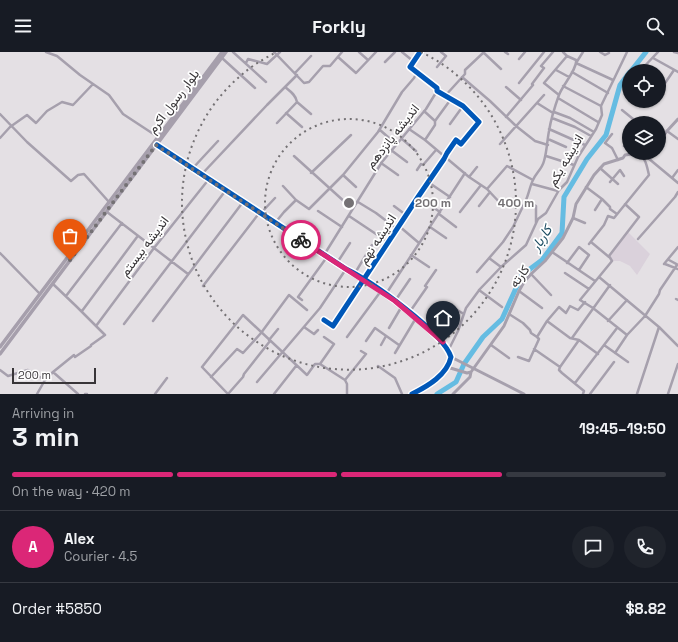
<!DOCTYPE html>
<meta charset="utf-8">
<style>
body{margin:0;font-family:"Space Grotesk",Vazirmatn,sans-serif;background:#20242c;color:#f1f3f6;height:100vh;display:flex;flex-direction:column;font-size:15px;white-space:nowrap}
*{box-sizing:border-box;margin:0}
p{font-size:13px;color:#9ea1a6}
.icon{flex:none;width:22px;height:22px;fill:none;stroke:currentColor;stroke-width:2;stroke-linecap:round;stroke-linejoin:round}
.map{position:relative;height:342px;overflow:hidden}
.details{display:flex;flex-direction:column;background:#171b24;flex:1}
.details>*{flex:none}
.buttons{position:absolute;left:622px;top:12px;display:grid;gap:8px}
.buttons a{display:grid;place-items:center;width:44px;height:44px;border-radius:50%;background:#171b24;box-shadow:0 1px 3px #0004;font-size:20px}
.scale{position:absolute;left:12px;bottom:10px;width:84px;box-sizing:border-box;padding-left:4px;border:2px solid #383538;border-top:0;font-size:11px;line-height:14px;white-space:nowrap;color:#383538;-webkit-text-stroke:3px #fff;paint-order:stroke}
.pin{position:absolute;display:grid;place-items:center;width:34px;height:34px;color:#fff;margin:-41px -17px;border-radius:50% 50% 50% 0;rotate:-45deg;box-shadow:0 0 4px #0007}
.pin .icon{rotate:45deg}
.courier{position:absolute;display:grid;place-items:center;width:40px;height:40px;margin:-20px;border:3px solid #db2777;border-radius:50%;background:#fff;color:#222;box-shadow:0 1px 5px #0007}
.headline em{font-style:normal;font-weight:700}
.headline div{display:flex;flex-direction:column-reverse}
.headline{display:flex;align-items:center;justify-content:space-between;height:68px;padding:0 12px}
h1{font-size:26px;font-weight:700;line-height:30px}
.bar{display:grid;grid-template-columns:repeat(4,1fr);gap:6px 4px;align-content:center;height:48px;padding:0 12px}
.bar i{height:5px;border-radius:3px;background:#363941}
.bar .on{background:#db2777}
.bar p{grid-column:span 4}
.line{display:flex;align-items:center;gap:10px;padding:0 12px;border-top:1px solid #363941}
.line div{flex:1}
.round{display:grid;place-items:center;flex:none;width:42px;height:42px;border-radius:21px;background:#20242c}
header{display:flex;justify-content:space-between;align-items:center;height:52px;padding:0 12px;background:#171b24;font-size:18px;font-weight:700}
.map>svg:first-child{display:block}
.built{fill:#dad1db}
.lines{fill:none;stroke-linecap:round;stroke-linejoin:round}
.river{stroke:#65bce2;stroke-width:5}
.minor{stroke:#a6a0ad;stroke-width:2.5}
.tertiary{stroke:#a6a0ad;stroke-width:3}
.secondary{stroke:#a69fac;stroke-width:3.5}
.cycleway-casing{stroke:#fff;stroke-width:8}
.cycleway{stroke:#0057b8;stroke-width:5}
.done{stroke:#747174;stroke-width:4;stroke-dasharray:0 7.2}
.route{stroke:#db2777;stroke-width:5}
.ring{fill:none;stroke:#747174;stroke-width:2;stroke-dasharray:2 4}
.labels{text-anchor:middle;stroke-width:3.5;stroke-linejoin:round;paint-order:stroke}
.street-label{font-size:13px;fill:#383538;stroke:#fff}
.water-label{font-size:14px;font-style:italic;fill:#1c4c62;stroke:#fff}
.centre{fill:#747174;stroke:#fff;stroke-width:2}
.ring-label{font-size:12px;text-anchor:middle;font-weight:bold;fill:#747174;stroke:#fff;stroke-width:3.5;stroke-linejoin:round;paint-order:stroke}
</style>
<header><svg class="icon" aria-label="menu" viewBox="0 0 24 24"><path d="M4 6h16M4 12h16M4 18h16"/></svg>Forkly<svg class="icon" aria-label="search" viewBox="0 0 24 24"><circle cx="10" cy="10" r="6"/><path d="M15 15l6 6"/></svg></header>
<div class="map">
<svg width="678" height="342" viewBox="0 0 678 342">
<rect width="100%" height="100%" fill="#e4e0e4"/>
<path class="built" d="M627,179L650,202L637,223L630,214L620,209H613L609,204Z"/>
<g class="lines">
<path class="river" d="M631,19L646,0
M437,342L456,330L464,312L483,285L502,267L522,223L542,208L562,181L564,145L587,107L606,83L620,33L629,21"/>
<path class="minor" d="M46,0L57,4L80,23L109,43L123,62L158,85
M233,0L266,30
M274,0L304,31L309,30L323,14H330L342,0
M359,0L368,8
M402,0L413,9
M483,0L501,17
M505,0L508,2
M583,0L576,11L613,28
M600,0L605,3L609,1
M674,0L678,1
M338,5L356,21L376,0
M222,6L255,36
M653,6L678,20
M519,7L525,0
M385,10L395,0
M246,11L248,7L267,12L280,0
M437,15L446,4L441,0
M556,18L569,25
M640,19L658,0
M572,20L608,41
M295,21L311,4
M462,25L490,49L516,74L535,89L548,93
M519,31L544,0
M563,34L601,54
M285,35C290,39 296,43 297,50L311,62
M506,35L521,48
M659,40L674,18
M559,43L544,31L567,4
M445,44L465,22V18L484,0
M558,46L598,70
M537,51L553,61
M649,54L652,49
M622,58L638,71
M424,59L435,69
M554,60L570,66L594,80
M286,61L302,75
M0,62L27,90L71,129L78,123L84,122L109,150
M506,65L533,33L532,32L544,16L541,14L553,0
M552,66L575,75L591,84
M277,71L297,50
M450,72L463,54
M409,77L425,88L469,125L487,137L502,153
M549,77L585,93
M380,78L396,92
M667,79L678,87
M612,82L605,91L612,96L618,108
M0,86L10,75L27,63L36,71L47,59L62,50L73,53L93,32
M402,87L416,99
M548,87L566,95
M425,88L435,73V69L451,47
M500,92L544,43
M624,94L629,88
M391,98L407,110
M646,101L648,106L678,131
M294,104L346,151
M546,104L574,113
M381,111L398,123
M193,116L218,89
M600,116L618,132
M417,118L421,112L423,113L436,98
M311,121L351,83
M202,122L267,53L297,23
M343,123L356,135
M469,125L477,115
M672,126L678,118
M428,130L450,145
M610,130L620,118L624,124
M532,132L558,139
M283,134L296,148L309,157L343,123L378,80L402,40L414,26L417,20
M586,135L602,147L610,155V157L617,162
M487,137L507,114L533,128
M418,145L440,160
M358,150L376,161L397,177
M625,152L639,165L609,204L612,209L580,248L593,256L627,283
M394,154L406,163
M479,154L490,140
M595,158L602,147
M318,159L342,175
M107,160L188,222
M460,160L481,133
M261,161L275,146
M439,162L456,175
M349,164L388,190
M573,166L585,171
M275,171L284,160L296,148
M536,171V154L526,148C529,141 530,134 533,128C536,121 542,117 544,109C547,99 547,89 549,79C551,67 555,54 559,43C562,34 578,16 576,8L567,4L563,0
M399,174L419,191
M430,175L446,186
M638,187L675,145L678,140
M591,190L609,205
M589,192L604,173L608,164L614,166L649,123C647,115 646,106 639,102H637
M552,200L595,229
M0,201L40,242
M324,203L382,110L426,57L437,39
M411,203L429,215
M489,206L501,215
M669,208L678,213
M337,211L350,191
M567,211L579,195L589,203L579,218
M664,212L678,195
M665,212L678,217
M477,220L503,190L513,175L526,148
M355,221L372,193
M565,221L589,237
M531,222L551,243
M599,225L659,275L678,294
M53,232L77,255L105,283L91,293V294L75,305L74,303L53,320
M203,234L260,160
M479,238L502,255
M519,239L542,256
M386,242L465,121
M66,244L122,171
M676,247L678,248
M302,248L298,245L327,205
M395,249L410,227
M445,251L464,262
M82,259L137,185
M409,261L427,235L425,234L436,218
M509,262L523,271L530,278L531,281L537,285
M324,268L333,274L418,145L444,107L447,101L456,88L461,92L479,70L463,54L437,39V36L410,15L420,0
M153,269L243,150
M547,269L570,286L579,288L598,302
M608,269L627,248
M124,272L226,138
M96,274L154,196L209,127
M304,275L314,282L318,278
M389,276L402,254
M347,285L381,239
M572,286L610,233
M269,288L278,277
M366,289L375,276L399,293
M381,293L386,284
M491,293L509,306
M604,293L628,310
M534,297L560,315L559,318L562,321L584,339L583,342
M448,299L458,279L466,256L480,237L501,215L526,193L538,167L546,161L559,138L567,130L578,105L596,77L602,63L601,54L627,0
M395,301L416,266
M615,301L627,283L645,264L659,242L660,238L677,213
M518,305L529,309L539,287L537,285L547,269L559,255L566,261L570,254L578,258L585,250
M320,312L334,292L324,285
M378,314L395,326L402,342
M560,315L579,288
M0,318L8,324L28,318L45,328
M211,325L237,297L243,301L261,281L289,243L307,258
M345,328L366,302L361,299
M257,330L320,256L346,217
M575,331L617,276
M37,342L45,328L53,320L78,342
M85,342H87
M155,342L167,326
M228,342L202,315L243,263L307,323L315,312H320L345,328L347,332V342
M228,342L243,325L244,322L270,289
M274,342L296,314
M590,342L614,310
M637,342L659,275
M668,342L678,312"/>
<path class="tertiary" d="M659,89L667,79L678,67
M157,93L346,217C371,229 443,280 451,305C447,323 428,334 412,342
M451,305L524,342
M447,315L467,321L471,320L504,274L519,239L524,230L531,222L545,209L563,186L573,166L576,152L594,123L604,112L623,106L625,103L639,101
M453,342L470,325L471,320"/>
<path class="secondary" d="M0,295L222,0
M0,302L226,0"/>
<defs>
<path id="cycleway" d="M157,93L346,217C371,229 443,280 451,305C447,323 428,334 412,342
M324,268L333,274L418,145L444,107L447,101L456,88L461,92L479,70L463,54L437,39V36L410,15L420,0"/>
</defs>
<use href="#cycleway" class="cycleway-casing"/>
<use href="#cycleway" class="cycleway"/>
</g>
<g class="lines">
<path class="done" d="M70,208L156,93L301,188"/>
<path class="route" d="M301,188L395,249L443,290"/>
</g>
<g class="ring">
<circle cx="349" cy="151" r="84"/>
<path d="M421 0A167 167 0 1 1 277 0"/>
</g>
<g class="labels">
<g class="street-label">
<text transform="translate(173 49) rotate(-53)" y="5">بلوار رسول اکرم</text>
<text transform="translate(392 84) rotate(-52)" y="5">اندیشه پانزدهم</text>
<text transform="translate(565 108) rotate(-60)" y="5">اندیشه یکم</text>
<text transform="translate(377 187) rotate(-57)" y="5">اندیشه نهم</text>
<text transform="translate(144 194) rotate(-53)" y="5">اندیشه بیستم</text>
<text transform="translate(519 224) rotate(-54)" y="5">کارته</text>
</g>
<g class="water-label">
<text transform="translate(541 186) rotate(-57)" y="5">کاربار</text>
</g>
</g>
<circle cx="349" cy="151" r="6" class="centre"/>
<g class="ring-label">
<text x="433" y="155">200 m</text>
<text x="516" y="155">400 m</text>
</g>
</svg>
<div class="buttons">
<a><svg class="icon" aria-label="locate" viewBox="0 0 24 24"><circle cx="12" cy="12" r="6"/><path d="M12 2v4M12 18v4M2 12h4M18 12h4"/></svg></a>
<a><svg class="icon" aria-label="layers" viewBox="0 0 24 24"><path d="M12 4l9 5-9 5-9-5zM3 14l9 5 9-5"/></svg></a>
</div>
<div class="scale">200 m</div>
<div class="pin" style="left:70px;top:208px;background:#ea580c"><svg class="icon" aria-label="bag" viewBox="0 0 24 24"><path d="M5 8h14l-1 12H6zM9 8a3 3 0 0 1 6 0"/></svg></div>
<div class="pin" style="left:443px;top:290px;background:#1f2937"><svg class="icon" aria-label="home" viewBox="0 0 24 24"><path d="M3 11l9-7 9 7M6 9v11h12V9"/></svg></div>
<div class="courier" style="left:301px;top:188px"><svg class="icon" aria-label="bike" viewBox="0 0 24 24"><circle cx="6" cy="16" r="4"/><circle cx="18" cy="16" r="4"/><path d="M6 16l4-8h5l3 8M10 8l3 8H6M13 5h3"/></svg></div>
</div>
<section class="details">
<div class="headline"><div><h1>3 min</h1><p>Arriving in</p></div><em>19:45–19:50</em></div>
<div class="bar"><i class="on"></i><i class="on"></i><i class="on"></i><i></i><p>On the way · 420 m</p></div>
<div class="line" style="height:72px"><b class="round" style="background:#db2777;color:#fff">A</b><div><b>Alex</b><p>Courier · 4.5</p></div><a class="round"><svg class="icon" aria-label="chat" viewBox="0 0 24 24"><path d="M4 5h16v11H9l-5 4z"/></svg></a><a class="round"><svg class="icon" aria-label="phone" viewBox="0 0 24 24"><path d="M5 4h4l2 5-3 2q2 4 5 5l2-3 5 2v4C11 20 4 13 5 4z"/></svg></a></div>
<div class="line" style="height:52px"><div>Order #5850</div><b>$8.82</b></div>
</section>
